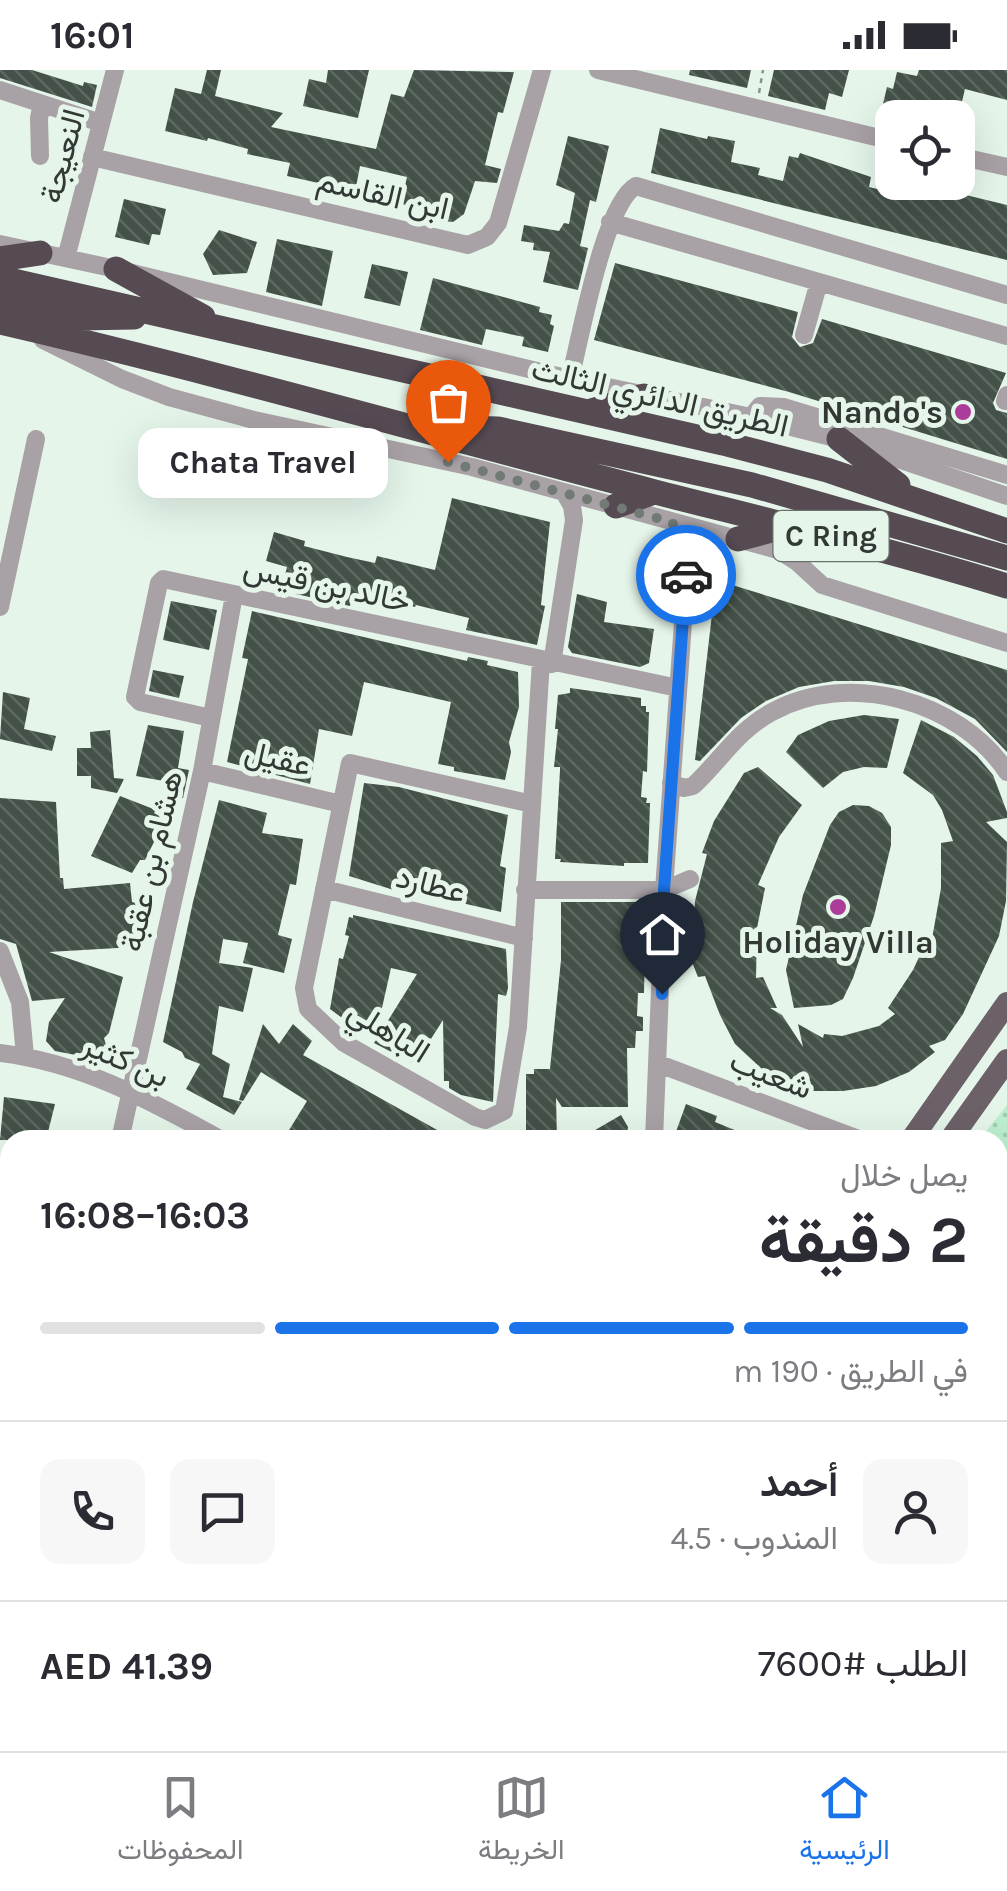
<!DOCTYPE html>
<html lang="ar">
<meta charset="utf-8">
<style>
body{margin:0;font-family:Karla,Vazirmatn,sans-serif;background:#f7f7f7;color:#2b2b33;direction:rtl;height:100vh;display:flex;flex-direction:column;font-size:38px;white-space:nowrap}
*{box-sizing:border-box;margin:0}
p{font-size:32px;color:#7c7c81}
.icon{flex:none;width:55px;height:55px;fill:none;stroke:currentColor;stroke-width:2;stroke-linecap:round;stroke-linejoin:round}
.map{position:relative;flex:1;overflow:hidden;direction:ltr}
.side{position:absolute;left:0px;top:1060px;width:1008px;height:622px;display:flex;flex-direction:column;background:#fff;border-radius:30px 30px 0 0;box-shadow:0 10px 40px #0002;direction:rtl}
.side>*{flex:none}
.controls{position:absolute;left:875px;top:30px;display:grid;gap:20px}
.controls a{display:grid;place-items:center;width:100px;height:100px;border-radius:20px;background:#fff;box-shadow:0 10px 40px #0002;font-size:50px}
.pin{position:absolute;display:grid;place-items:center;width:85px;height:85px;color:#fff;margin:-102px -42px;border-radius:50% 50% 50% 0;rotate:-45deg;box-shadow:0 0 10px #0007}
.pin .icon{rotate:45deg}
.courier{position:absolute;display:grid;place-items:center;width:100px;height:100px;margin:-50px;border:8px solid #1a73e8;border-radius:50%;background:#fff;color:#222;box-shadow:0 2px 12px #0007}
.bubble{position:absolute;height:70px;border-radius:20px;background:#fff;box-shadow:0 10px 40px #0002;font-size:32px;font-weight:700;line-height:70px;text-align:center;direction:rtl}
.headline em{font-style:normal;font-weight:700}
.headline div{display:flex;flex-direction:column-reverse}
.headline{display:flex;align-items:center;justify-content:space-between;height:170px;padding:0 40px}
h1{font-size:65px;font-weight:700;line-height:75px}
.bar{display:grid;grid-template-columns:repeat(4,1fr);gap:15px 10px;align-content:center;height:120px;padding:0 40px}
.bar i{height:12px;border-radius:8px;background:#e1e1e2}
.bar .current{background:#1a73e8}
.bar p{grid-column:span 4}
.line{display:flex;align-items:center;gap:25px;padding:0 40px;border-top:2px solid #e1e1e2}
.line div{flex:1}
.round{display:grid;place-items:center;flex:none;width:105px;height:105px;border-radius:20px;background:#f7f7f7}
.status{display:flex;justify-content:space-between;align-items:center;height:70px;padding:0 50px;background:#fff;direction:ltr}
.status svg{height:28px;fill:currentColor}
.tab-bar{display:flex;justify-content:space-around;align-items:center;height:140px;border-top:2px solid #e1e1e2;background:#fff;font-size:28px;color:#7c7c81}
.tab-bar a{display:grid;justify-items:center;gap:5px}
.tab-bar .current{color:#1a73e8}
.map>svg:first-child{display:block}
.green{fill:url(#green-dots)}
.building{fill:url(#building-back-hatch)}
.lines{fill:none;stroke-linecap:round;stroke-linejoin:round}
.path{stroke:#89948c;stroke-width:2.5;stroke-dasharray:5 5;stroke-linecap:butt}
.minor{stroke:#a8a1a6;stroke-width:18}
.major{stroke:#6c6069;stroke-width:22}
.highway{stroke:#564a53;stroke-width:25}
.done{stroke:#717a74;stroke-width:10;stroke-dasharray:0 18}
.route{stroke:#1a73e8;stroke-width:12}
.poi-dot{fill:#ac3c99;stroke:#e5f5ea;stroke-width:4}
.labels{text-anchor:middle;stroke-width:10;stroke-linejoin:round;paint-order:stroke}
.shield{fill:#e5f5ea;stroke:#68716b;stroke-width:2.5}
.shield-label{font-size:30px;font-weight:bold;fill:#323834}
.street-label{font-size:32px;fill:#323834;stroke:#e5f5ea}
.poi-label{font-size:32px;font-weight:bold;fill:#323834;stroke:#e5f5ea;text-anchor:end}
</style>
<div class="status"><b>16:01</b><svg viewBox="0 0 49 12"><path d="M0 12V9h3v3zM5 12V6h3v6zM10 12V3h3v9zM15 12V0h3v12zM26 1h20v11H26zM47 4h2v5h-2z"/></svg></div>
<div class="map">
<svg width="1007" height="1681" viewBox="0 0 1007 1681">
<defs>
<pattern id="green-dots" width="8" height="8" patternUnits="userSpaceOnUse" patternTransform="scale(2.5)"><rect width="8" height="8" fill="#bdeecf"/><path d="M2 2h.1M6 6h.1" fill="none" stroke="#a3cdb2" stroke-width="1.8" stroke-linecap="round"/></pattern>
<pattern id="building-back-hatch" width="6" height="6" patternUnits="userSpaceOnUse" patternTransform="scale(2.5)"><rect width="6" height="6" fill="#435148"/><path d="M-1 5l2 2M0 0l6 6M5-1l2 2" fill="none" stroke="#5c6860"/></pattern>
</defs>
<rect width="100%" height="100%" fill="#e5f5ea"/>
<path class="green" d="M1007,1035V1681H656L660,1672H998V1070H979Z"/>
<path class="building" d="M0,0H32L83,16L84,12L97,15L92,37L0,8Z
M207,0H221L215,26L283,43L271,57L376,79L391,24L404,27L414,0L514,2L503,43L498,42L485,95L501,99L497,113L475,111L464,144L453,152L433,150L419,147L421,138L401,134L407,107L360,96L356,117L347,115L345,125L333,124L323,114L287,106L290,93L247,84L248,79L208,68L207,71L165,61L175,18L201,24Z
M328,0H369L358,48L303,36L309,9L326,13Z
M690,0H751L747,18L689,5Z
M774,0H849L842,27L829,23L825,40L768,26Z
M919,0H1007V30L965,19L958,48H892V58L878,55L887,17L893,19L897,2L917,6Z
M660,58L707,69L708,66L735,71L731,92L760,98L758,105L783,111L789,86L798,88L800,83L871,107L869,117L894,123L896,112H912L1007,135V190L651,103Z
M568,66L609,76L596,132L590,130L580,176L588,178L578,220L543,212L550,182L533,180L534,173L521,171L524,155L559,161L564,153L569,154L575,123L556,115Z
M124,129L166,139L160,165L152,164L149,175L115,167Z
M219,160L257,172L247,203L213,205L203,184Z
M277,169L333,181L322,236L266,222Z
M615,193L798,242L792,267L800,277L813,273L822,249L1006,303L993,333L996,340L1007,343V389L789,322L594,270Z
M372,194L408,202L400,236L364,228Z
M433,208L540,237L539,242L552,245L550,254L554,256L548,282L522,276L524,267L486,259L482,275L420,260Z
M452,428L550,452L541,535L545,536L537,575L466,560L469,548L416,535L415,537L353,523L350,536L296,524L299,513L284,509L287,497L266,491L274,462L305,471L304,476L347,487L375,493L377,486L435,500Z
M716,510L1007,600V682L975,649L936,628L904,617L869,611H834L799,617L766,631L741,648L700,691L695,690Z
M577,524L607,532L604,552L654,559L649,593L640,597L572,583L568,577Z
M171,531L217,540L209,580L163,570Z
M252,541L467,591L468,587L488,591L487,595L518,602L519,637L509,672L511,682L505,710L454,701V697L438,694L451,632L364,612L352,666L319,659L310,714L227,692L248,589L242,588Z
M153,600L184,606L179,628L149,621Z
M570,618L641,628V636H646V642H649L647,702L643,701L641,727L647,728L646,733H650L648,793H624V796L560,792L561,789H555L560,700V697H554L558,659H555L558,625L570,623Z
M3,622L30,628L24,659L56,666L52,681L0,669Z
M864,645L899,649L887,698L864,697L843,702L823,718L786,682L798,665L829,651Z
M921,650L954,667L977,686L993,705L1007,742V748L986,752L1007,772L1006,831L999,866L963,944L945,970L929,976L935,982L909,1002L876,1016L843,1021H801L762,999L735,974L720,945L705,906L698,907L692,892L695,831L707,784L702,783L714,751L744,703L758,697L802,735L779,767L758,815L765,818L757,858L756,908L763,907L777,938H770L782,945L803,977L798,954L823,968L824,964L842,966L879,956L895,944L888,938L913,900L928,868L932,869L941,818V773L953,771L942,740L933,725L903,703Z
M148,655L184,661L178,698L189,700L183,728L177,727L180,714L136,706Z
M110,660L114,708L124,709L117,723L91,718V706H77V678H91L90,662Z
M364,713L399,717L508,745L500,796L506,798L501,842L414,822L413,826L349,806Z
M120,726L156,740L154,743L161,747L152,764L156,768L145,790H140L132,803L91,786Z
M0,728L56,732L60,808H63L64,819L130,813L132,832L136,833L134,877L49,882L123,907L109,963L104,968L106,975L91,988L55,981L46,971L49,952L65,928L32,931L16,874L0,869Z
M219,730L267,743L262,763L303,769L296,815L290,814L278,865L292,869L284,903L243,893L248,873L223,869L219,893L253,898L243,942L219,936L212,984L230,994L223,1027L242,1032L234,1045L186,1019L200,994L185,988L182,982L163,972L193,832Z
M853,735L869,736L882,743L891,757V775L874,846L853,908L843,929L831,935L794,938L786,900L803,825L830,755L839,742Z
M561,832H637V880H645L644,923H638L637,946L643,947V961H636L635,978H627L628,1037H562L556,1028L557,1069H526V1004H534V999H550L561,890Z
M353,845L506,879L508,918L506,926L498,924L493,1032L461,1025L449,1018V1011H444L443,950L415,994L374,973L417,904L391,898L377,960L353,956L330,939L339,888L343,889L349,866L345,865L349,847L353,848Z
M263,954L279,974L293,954L312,971L303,985L439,1061L434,1070H283L307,1031L261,1002L243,1031L239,1030Z
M4,1027L55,1034L46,1070H0Z
M686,1034L717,1046L715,1052L759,1070H673Z
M621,1045L628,1057L626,1070H578Z"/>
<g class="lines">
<path class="path" d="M759,23L763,0
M998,1124L1007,1130
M998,1158L1007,1144
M998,1333L1007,1282
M998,1369L1007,1341
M998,1597L1007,1593
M998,1623L1007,1635
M998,1651L1007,1661
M998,1668L1007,1671
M883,1672L888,1681
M710,1681L712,1672"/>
<path class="minor" d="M598,0L892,71
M0,20L101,53
M40,86L39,48L42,34
M958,86L1007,97
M92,87L468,175L487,167L498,153L542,0
M610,152L1007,266
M0,174L116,199L570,309L751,347L839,369L1007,426
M66,188L115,0
M804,265L819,212
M43,270L122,309L169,327L254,350L472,397L778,480L797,492L822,515L1007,573
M570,309C580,270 604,133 636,116L1007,225
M1005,331L1007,325
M751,347L760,336L784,337L1007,405
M0,537L36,369
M552,594L574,450L572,436L564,422
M211,648L140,632L135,627L159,513L163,509L678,618
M202,701L341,734
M671,713L684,718L693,716C720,691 738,660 772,642C848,600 959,630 1007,702
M532,734L350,693L304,918L308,939L344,973L475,1047L485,1050L504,1041L518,957L541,591
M324,819L524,868
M525,820H664L690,809
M0,881L20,932L25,986
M0,983C83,993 150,1031 222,1070
M659,994L861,1070
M120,1070L202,701L234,525
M654,1070L664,820L687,496L684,472L671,452
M0,1319L10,1321
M241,1672L262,1681
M746,1672L747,1681
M6,1681L10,1655
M439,1681L443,1672"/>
<path class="major" d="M911,1070L1007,933
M950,1070L1007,990
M580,1681L584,1672
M612,1681L616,1672"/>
<path class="highway" d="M0,189L40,183
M116,199L203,247
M0,208L723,373L827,400L1007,461
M0,231L79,248L134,247
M0,252C220,303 436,365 655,422C773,452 891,480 1007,516
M591,341L644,326
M460,358L498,359L752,415L1007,488
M839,369L898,415
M616,436L654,422
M738,469L786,456"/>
</g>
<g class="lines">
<path class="done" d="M448,392L672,452L686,480V505"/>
<path class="route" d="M662,924L664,820L686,505"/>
</g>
<g class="poi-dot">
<circle cx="963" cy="342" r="10"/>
<circle cx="838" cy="837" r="10"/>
</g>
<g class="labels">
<rect class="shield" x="773.5" y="441" width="115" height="50" rx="8"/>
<g class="shield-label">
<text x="831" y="476">C Ring</text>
</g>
<g class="street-label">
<text transform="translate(62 86) rotate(-75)" y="11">النعيجة</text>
<text transform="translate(383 124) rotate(13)" y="11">ابن القاسم</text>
<text transform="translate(660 327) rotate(13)" y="11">الطريق الدائري الثالث</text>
<text transform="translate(327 514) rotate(12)" y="11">خالد بن قيس</text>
<text transform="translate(278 688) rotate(13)" y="11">عقيل</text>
<text transform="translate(151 791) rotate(-77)" y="11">هشام بن عقبة</text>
<text transform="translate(431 814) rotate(14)" y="11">عطارد</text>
<text transform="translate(389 961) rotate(32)" y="11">الباهلي</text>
<text transform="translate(126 990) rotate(23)" y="11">بن كثير</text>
<text transform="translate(771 1004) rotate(21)" y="11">شعيب</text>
</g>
<g class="poi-label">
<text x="943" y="353">Nando's</text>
<text x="838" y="883" text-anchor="middle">Holiday Villa</text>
</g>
</g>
</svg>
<div class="controls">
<a><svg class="icon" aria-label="locate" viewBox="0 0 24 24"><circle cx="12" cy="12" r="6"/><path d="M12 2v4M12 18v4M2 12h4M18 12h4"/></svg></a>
</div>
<div class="pin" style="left:448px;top:392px;background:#ea580c"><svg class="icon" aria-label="bag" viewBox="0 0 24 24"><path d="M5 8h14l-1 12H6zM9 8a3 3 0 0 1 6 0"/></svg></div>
<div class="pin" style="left:662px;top:924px;background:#1f2937"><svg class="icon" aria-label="home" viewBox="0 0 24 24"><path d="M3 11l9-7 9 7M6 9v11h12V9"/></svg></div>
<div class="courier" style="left:686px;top:505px"><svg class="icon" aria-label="car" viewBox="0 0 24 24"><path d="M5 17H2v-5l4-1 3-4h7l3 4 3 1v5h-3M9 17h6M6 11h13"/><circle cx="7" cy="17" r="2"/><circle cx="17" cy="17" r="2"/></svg></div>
<div class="bubble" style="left:138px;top:358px;width:250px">Chata Travel</div>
<section class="side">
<div class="headline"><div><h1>2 دقيقة</h1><p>يصل خلال</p></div><em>16:03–16:08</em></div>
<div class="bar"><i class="current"></i><i class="current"></i><i class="current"></i><i></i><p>في الطريق · 190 m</p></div>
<div class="line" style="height:180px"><a class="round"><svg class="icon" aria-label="person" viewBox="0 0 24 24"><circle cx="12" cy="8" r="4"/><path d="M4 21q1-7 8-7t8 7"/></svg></a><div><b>أحمد</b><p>المندوب · 4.5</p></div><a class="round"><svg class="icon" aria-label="chat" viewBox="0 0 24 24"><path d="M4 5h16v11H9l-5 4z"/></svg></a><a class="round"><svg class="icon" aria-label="phone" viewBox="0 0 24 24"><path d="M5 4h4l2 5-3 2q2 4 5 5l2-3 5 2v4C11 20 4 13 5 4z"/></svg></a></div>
<div class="line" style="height:130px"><div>الطلب #7600</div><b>AED 41.39</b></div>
</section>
</div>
<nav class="tab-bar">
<a class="current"><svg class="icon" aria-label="home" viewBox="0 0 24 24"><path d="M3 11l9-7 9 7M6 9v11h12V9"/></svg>الرئيسية</a>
<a><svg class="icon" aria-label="map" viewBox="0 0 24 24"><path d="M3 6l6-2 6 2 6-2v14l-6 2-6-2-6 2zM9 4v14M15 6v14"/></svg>الخريطة</a>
<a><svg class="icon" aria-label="saved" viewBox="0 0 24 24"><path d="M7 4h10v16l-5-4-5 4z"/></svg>المحفوظات</a>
</nav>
